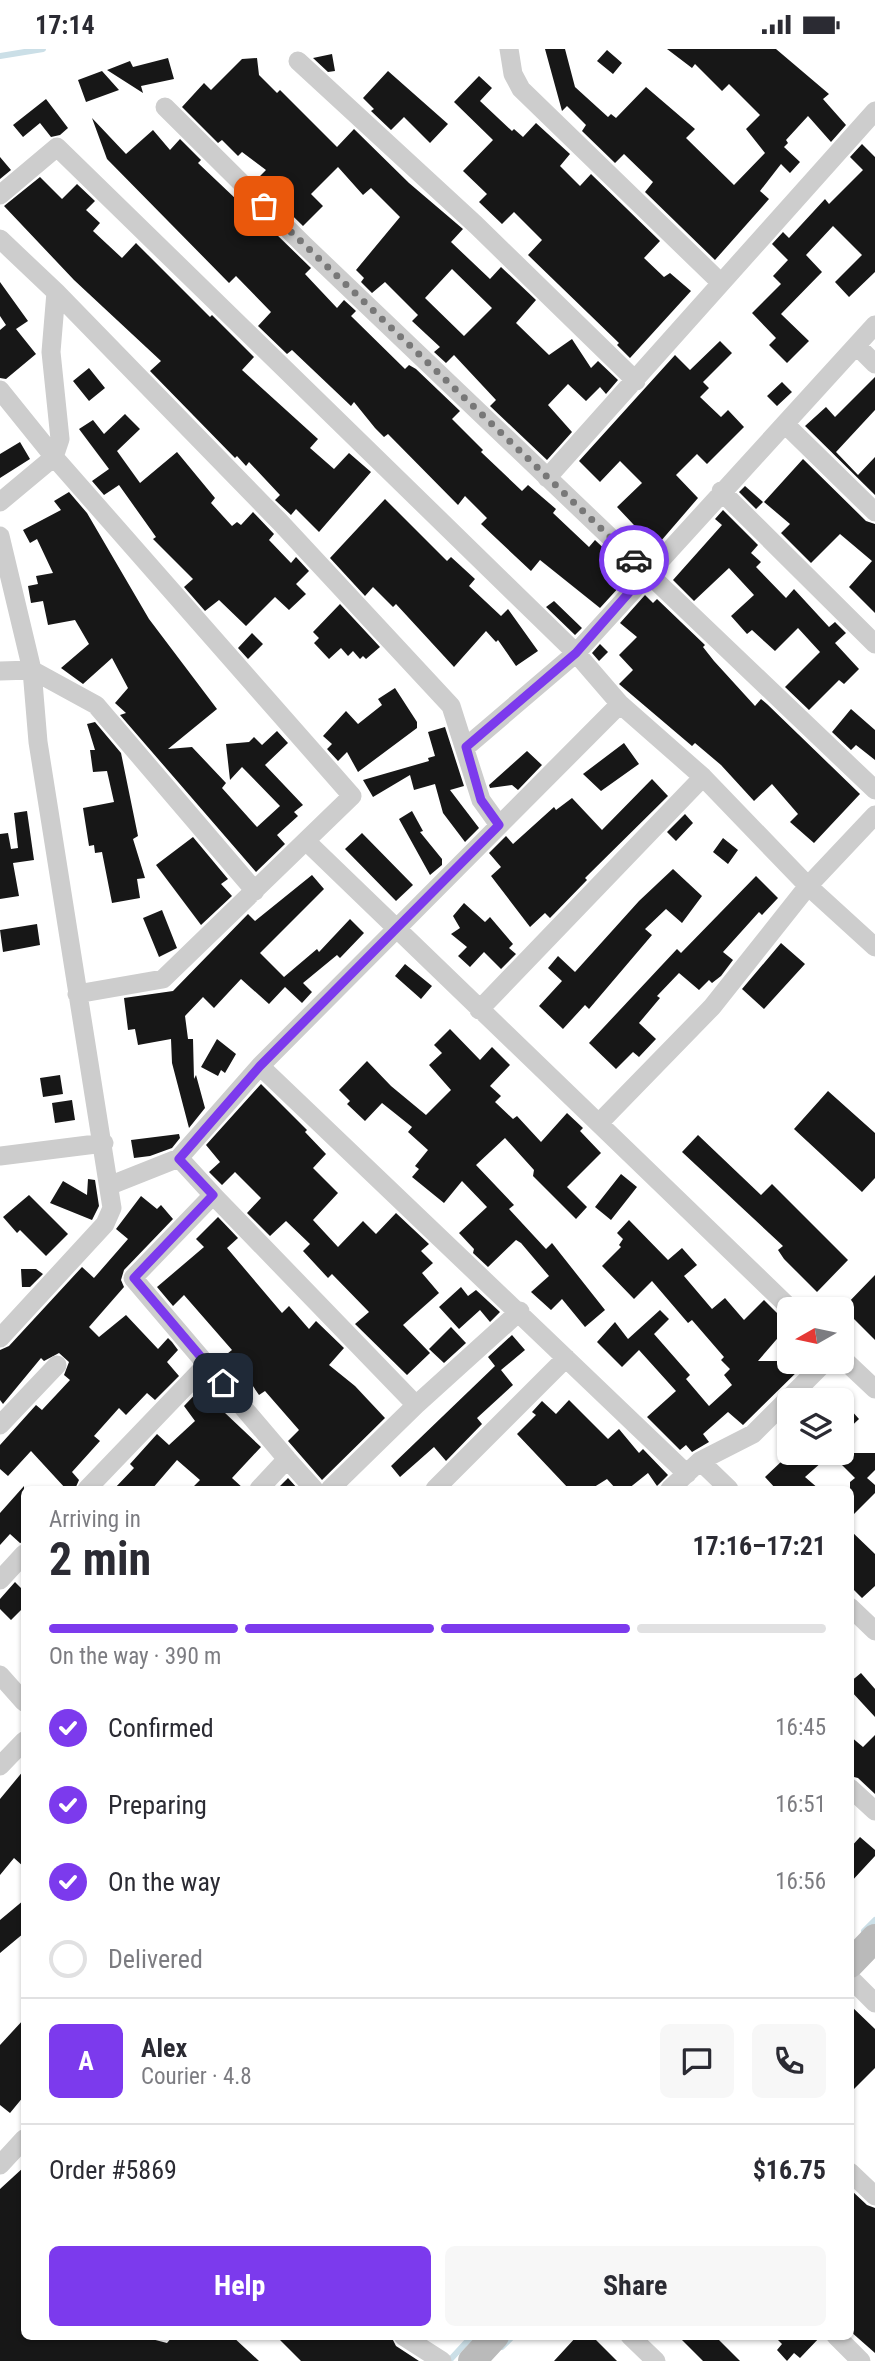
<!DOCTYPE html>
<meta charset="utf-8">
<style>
body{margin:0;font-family:"Roboto Condensed",sans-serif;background:#f7f7f7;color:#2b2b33;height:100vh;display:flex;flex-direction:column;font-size:26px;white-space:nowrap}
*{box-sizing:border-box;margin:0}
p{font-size:23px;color:#7c7c81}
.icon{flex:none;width:38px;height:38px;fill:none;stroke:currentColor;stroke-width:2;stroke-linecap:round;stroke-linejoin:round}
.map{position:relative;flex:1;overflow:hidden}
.drawer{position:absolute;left:21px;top:1437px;width:833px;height:854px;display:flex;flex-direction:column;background:#fff;border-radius:10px;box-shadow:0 2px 5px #0004}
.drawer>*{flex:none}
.needle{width:46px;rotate:261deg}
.tools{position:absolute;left:777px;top:1248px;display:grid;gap:14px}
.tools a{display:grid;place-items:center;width:77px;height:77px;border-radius:10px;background:#fff;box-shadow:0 2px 5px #0004;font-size:35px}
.pin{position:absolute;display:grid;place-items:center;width:60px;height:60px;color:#fff;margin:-30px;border-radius:14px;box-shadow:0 4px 10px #0006}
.courier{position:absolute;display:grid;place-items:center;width:70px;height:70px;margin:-35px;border:5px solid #7c3aed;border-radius:50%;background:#fff;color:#222;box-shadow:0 2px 9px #0007}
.head em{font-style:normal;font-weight:700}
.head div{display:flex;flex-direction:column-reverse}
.head{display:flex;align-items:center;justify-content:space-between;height:119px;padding:0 28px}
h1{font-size:46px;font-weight:700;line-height:52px}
.bar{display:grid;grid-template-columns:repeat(4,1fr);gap:10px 7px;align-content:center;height:84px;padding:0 28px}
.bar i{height:9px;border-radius:5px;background:#e1e1e2}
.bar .selected{background:#7c3aed}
.bar p{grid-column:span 4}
.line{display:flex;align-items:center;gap:18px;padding:0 28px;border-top:2px solid #e1e1e2}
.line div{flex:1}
.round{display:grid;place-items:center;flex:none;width:74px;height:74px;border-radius:10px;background:#f7f7f7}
ol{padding:0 28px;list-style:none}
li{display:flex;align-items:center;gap:21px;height:77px}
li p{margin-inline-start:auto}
li .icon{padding:7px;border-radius:50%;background:#7c3aed;color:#fff;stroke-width:4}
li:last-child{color:#7c7c81}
li i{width:38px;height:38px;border:4px solid #e1e1e2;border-radius:50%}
.cta{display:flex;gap:14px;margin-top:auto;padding:14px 28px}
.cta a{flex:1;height:80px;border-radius:10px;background:#7c3aed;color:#fff;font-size:28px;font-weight:700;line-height:80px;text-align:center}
.cta a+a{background:#f7f7f7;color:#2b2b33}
.status{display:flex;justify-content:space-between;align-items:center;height:49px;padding:0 35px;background:#fff;direction:ltr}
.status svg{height:19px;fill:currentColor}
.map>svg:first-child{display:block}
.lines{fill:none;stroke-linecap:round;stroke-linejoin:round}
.stream{stroke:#cbdfe7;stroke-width:6}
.building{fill:#171717;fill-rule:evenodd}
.street{stroke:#cdcdcd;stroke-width:19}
.secondary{stroke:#bababa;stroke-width:28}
.done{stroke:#787878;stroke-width:7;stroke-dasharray:0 12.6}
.route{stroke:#7c3aed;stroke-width:9}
</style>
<div class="status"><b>17:14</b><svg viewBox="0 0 49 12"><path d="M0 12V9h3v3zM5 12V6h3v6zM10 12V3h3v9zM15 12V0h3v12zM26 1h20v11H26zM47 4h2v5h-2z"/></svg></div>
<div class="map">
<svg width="875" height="2312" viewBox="0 0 875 2312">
<rect width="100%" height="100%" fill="#fff"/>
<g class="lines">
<path class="stream" d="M0,7L43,0
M864,1882L875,1871
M502,2298L513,2287
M449,2312L472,2287"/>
</g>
<path class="building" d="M545,0H565L575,38L608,68L611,65L616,69L646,38L695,80L686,89L734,136L765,104L746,80L760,66L729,35L722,42L695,15L692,19L667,0H776L829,45L823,50L846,76L831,93L808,67L786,91L788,94L784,98L800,113L790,124L781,115L760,142L769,150L715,211L645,143L653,133L624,105L615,114L582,82L586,76L567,57L562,62Z
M607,1L622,14L613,25L597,12Z
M332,5L335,22L328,23L313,9Z
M168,9L174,30L141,37L143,44L107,21L130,12L133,18Z
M257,9L259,26L277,44L280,41L337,98L354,80L409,134L463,180L451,193L490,230L501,218L536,251L516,274L549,306L572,290L591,319L598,312L618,331L606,345L600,338L586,352L568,335L548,356L572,383L547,411L490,357L496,351L454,306L446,314L434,303L440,298L412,272L418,266L385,233L372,244L361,233L364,229L356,221L400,168L371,139L363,146L338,118L311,145L323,157L303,177L256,131L266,121L242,103L238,107L222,91L218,94L182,58L204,34L211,41L242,10ZM452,220L492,259L464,287L425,249Z
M102,22L119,41L86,53L78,31Z
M388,22L448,75L430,94L404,68L391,81L371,62L374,60L363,49Z
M479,27L492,39L480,52L512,82L514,80L523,88L536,74L570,105L560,117L580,137L591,125L660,192L644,209L664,228L670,224L691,242L630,309L617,296L619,294L528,206L542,191L514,163L502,175L479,153L487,145L463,122L493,91L454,53Z
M46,50L68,79L60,86L51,88L40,74L23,88L13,76Z
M92,69L126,105L153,81L170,101L180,90L201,111L198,114L237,151L239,149L311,219L305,225L337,259L344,251L356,262L351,267L405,320L409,316L416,320L460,362L452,370L483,401L481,403L522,442L528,436L556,460L553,464L589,498L595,491L631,525L600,559L540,511L531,522L481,475L487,469L465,447L458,456L388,385L384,388L375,379L354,353L351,357L292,301L287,305L258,277L271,263L236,227L229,234L107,110Z
M862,95L875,108V223L849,248L835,233L862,206L833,177L806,206L822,223L781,265L809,292L787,314L769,296L776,289L752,264L781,235L773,227L788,211L772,195L783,183L789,189L825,150L829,155L863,121L850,108Z
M0,108L11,121L0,130Z
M40,128L62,150L77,135L95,152L86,161L100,174L93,182L122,209L136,194L210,268L212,266L254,308L242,321L318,390L310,399L334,420L349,404L371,423L319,483L296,460L291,466L275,451L280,446L249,413L246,417L237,407L235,409L150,322L161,312L74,231L4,157Z
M0,233L28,272L16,280L36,305L6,330L0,329V281L6,276L0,267Z
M720,292L732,304L703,333L709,339L700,348L721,368L728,361L744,378L707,415L697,405L676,426L698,449L648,507L641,500L649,492L617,458L642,434L620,412L600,433L579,412L675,306L690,321Z
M89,319L105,339L89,352L73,332Z
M875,328V361L836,403L858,426L875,408V446L805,377L826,358L835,368Z
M782,333L792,343L777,357L767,347Z
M125,365L140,380L117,402L140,434L177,403L215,449L211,454L232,477L237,473L241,476L253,463L274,485L269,491L291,514L296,508L309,522L296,535L306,545L289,561L275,548L246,577L219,551L205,562L184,538L193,530L153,490L156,488L119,436L104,446L92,432L109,420L79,380L93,371L104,385Z
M20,393L30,410L0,429V405Z
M803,410L866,472L875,475V564L849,538L872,512L840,485L811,514L781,484L790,475L764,453Z
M745,437L763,453L756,460L739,443Z
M69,443L87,464L149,570L217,660L168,700L192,698L226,734L222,739L257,778L280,757L242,718L230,731L226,695L249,693L254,688L262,696L277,682L288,694L265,716L303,756L294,763L298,767L277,786L285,795L256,823L120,666L126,664L115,654L128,639L112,609L83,635L61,619L89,595L75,571L48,576L43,552L31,554L28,537L38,535L36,527L53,524L37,490L30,494L23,481L61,461L54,452Z
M385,450L447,512L451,508L475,530L469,537L501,567L508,560L538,602L516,617L498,591L496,593L486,582L454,618L396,555L393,558L373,538L365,547L330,509Z
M723,461L758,496L751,504L761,513L756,518L786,549L794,540L829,578L835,573L846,584L835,594L859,620L844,635L839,631L809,661L785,638L820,603L798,579L775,602L752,581L747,585L731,567L754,546L729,519L694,552L673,531L722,476L715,470Z
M645,546L653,554L657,550L705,596L703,598L714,612L755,657L761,650L767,655L860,745L814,794L790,773L798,765L772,735L754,752L721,716L695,694L692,697L619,635L633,621L619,606L637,588L620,574Z
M554,552L582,579L575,586L546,558Z
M340,555L380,598L366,610L363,607L360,610L353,602L348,607L341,599L329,610L314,594L319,589L313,583Z
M252,584L263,595L248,610L238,599Z
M600,595L608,603L599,612L592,604Z
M395,639L417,673V679L358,723L347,703L338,712L327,700L332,695L323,687L346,662L358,675L382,656L378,650Z
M851,660L875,681V711L856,696L851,701L832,683Z
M95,673L121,704L138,787L133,790L145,829L137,830L140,849L112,854L102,803L95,804L94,796L89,797L83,759L114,753L107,722L93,723L90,701H95L87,675Z
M445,678L464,737L450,741L479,779L465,793L443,764L435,735L414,741L410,726L373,748L363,731L429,712L428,709L435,707L428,683Z
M624,694L639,715L601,742L583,725Z
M527,702L542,716L518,741L512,736L490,739L489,736Z
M652,730L668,747L585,829L587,831L550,869L545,864L530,878L491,827L501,818L489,804L506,787L513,795L554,758L556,761L572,749L602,781Z
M27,762L34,811L13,814L19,847L0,850V785L8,784L11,800L18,799L14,764Z
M412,762L423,782L420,783L442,810V816L430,826L399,770Z
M685,765L693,774L676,792L667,783Z
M362,784L413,836L396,852L345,800Z
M193,788L228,830L221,835L232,847L201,876L156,816Z
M723,789L738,801L728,815L713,803Z
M673,820L702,847L682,874L666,860L645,880L652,886L589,960L585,956L563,980L539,957L562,932L548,919L558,907L575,923L639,852Z
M312,826L324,840L260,904L284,928L317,900L319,903L350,870L364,884L340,909L337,906L303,934L312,943L302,954L285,938L269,955L241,930L214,959L203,948L185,967L188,990H193L194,1030L196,1026L205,1059L189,1079L172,1014L171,990L138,996L135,980L128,981L124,949L173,942L248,865L255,872Z
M756,827L778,849L762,866L759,863L723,903L733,911L721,927L712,934L709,931L699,941L679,924L657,947L660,949L639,974L656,990L639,1008L633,1003L616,1020L589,994L677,900L681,904Z
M464,854L485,873L490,868L513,895L509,899L516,905L501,920L484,903L470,918L458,907L467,898L451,885L460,879L453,867Z
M162,861L177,899L159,908L143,869Z
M37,875L40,896L3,903L0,881Z
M781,894L805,915L764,960L742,940Z
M405,915L432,937L421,950L395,927Z
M450,980L480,1011L492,998L510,1016L490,1037L501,1047L495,1053L513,1070L517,1067L541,1093L567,1064L583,1079L580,1082L601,1104L567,1138L587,1158L576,1170L533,1127L534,1121L505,1089L476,1116L514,1156L509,1160L546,1200L552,1194L605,1261L585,1278L562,1250L551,1261L531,1243L549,1227L521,1194L516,1191L488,1218L473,1204L474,1200L459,1184L487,1158L462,1132L444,1154L412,1128L419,1120L415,1117L428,1101L408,1083L412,1078L382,1054L365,1072L347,1055L350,1052L339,1041L367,1012L391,1037L426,1066L451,1041L429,1016L442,1004L434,996Z
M217,990L236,1005L225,1024L221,1021L218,1027L201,1018Z
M60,1026L63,1045L43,1048L40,1029Z
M261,1035L307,1081L305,1083L326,1105L313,1119L338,1144L313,1171L338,1198L363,1172L376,1185L396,1164L429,1195L421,1202L433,1214L422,1224L439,1244L403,1276L430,1304L407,1326L355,1275L369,1263L332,1225L328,1229L303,1202L310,1195L286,1172L270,1187L247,1164L261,1149L235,1123L222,1136L209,1123L220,1113L206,1096Z
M828,1042L875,1084V1129L862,1143L794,1080Z
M72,1051L75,1071L55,1074L52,1054Z
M179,1085L180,1089L172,1099L150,1107L134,1109L131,1091Z
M698,1086L761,1146L772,1135L848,1211L817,1243L784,1210L778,1201L783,1197L682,1103Z
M621,1125L637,1138L611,1171L595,1158Z
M88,1130L95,1131L99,1157L92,1171L50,1154L63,1132L87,1146Z
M29,1146L68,1185L46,1207L20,1181L17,1184L3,1168Z
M141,1147L157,1160L161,1156L173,1170L124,1221L121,1231L124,1238L89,1278L99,1288L126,1266L158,1300L168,1289L172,1293L178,1301L167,1313L179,1327L155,1351L147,1344L126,1366L119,1359L94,1387L100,1392L72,1423L79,1431L75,1440H66L31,1402L8,1427L0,1420V1396L36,1356L42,1361L70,1331L64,1326L69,1313L59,1304L44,1312L41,1309L3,1355L0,1351V1301L9,1297L82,1218L94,1229L128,1190L116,1180Z
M218,1168L238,1189L227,1199L282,1264L289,1257L309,1280L316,1272L344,1299L329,1316L355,1337L385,1369L322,1431L288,1392L299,1381L265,1342L259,1346L244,1324L235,1330L219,1311L232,1301L184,1246L173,1257L157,1238L204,1198L196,1190Z
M629,1171L668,1211L682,1199L697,1216L684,1227L712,1260L725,1249L744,1271L764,1251L789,1276L758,1312H808L743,1376L728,1363L703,1385L709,1393L692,1403L686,1396L680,1401L647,1368L676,1342L639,1301L622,1318L597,1293L615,1273L628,1290L660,1261L669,1270L654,1285L690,1326L686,1330L709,1357L732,1336L724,1326L730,1320L721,1311L724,1308L692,1271L688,1274L652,1232L634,1250L602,1217L621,1198L619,1196L623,1190L617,1184Z
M21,1220H36L43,1225L30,1238H22Z
M875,1226V1291L843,1259Z
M461,1238L468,1247L476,1241L500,1263L490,1273L480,1261L459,1280L439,1258Z
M451,1278L466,1294L444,1314L429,1300Z
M512,1286L525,1301L501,1321L513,1336L477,1369L482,1375L446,1412L434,1398L400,1428L391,1417L495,1317L488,1308Z
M206,1334L228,1360L224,1363L261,1398L232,1429L244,1440H191L200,1431L177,1411L152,1440H114L134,1419L130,1415L157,1385L169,1396L195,1372L184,1357Z
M569,1351L608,1390L619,1380L639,1404L643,1400L668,1426L657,1437L648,1424L628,1440H616L607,1430L591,1440H569L517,1385L536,1366L532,1363L542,1352L556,1365Z
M842,1351L859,1370L842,1386Z
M780,1404H875V1421L867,1429L875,1436V1444L850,1469V1433L855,1429L831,1405L805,1428L819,1440H776L765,1428L784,1410Z
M288,1429L298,1440H277Z
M24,1437V1493L20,1494L10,1485L0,1496V1464Z
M850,1481L875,1505V1537L862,1549L850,1537Z
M15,1533L24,1542V1558L11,1571L0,1560V1550Z
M861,1624L875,1640V1668L850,1641V1633Z
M875,1686V1745L858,1729L850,1727V1687L863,1698Z
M24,1721V1818L14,1809L0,1826V1750Z
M860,1788L875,1801V1807L850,1834V1799Z
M24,1851V1884L0,1904V1871Z
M850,1956L875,1980V2019L850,2044Z
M24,1970V2047L10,2064L0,2056V1996Z
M24,2118V2287H140L167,2294L173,2287H232L259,2312H0V2140Z
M852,2142L867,2156L875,2159V2304L850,2282Z
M276,2287H391L396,2297L419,2312H301Z
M577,2287H592L617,2312H554Z
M678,2287H715L740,2312H703Z
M774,2287H821L800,2309L794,2304L787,2312L777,2301L782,2295Z"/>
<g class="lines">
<path class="street" d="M509,0L513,25L521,40L720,233
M298,12L476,176L636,332
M165,58L304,196L875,741
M0,146L57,98L576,604L620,655L703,728L808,837L875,898
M0,190L56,243L51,303L60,390L54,408L0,453
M56,243L280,473L451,657L481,751L499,776
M857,297L875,315
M0,341L54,408L352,747L163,930L77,945
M785,375L875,463
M547,429L875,62
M721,442L875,595
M0,487L32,621L38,693L112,1159L105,1175L0,1289
M0,622L32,621L96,656L255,842
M466,698L576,604L875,276
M306,792L791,1260
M479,961L703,728
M260,1017L687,1425
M600,1073L712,958L808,837L875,766
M0,1107L104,1094
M179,1109L213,1146L133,1229L287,1410L259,1440
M111,1136L179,1109L260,1017L620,655
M213,1146L416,1356
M842,1309L875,1340
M0,1376L57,1316
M287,1410L314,1440
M700,1412L729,1440
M87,1440L207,1315
M330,1440L416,1356L520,1262
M435,1440L566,1309
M670,1440L700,1412L753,1385L826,1312
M0,1531L24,1505
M850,1558L875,1582
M0,1626L24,1653
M0,1717L24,1692
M850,1739L875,1762
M850,1929L875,1954
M0,2116L24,2090
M850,2123L875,2147
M403,2287L442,2312
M630,2287L656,2312
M836,2287L861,2312"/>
<path class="secondary" d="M850,1915L875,1889
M472,2312L495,2287"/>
</g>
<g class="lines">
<path class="done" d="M264,157L634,511"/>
<path class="route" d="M223,1334L134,1229L213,1146L179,1110L260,1017L499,776L481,751L466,698L576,604L647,523L634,511"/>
</g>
</svg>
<div class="tools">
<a><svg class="needle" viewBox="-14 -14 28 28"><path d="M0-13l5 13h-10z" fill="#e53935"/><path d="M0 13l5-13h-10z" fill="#7c7c81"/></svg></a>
<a><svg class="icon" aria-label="layers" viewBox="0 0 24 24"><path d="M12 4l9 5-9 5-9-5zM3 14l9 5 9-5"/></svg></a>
</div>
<div class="pin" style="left:264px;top:157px;background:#ea580c"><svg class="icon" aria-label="bag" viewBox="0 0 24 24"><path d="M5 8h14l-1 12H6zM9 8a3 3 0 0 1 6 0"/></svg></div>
<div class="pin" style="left:223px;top:1334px;background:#1f2937"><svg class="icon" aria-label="home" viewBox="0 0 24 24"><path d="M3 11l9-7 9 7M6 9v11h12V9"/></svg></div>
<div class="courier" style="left:634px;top:511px"><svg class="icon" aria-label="car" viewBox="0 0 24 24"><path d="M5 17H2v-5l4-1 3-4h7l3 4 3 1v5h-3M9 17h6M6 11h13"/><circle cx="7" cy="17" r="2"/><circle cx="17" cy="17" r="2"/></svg></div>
<section class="drawer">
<div class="head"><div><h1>2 min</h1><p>Arriving in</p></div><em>17:16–17:21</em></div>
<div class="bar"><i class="selected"></i><i class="selected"></i><i class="selected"></i><i></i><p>On the way · 390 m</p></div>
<ol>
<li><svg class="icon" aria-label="check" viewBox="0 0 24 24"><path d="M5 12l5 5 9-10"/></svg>Confirmed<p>16:45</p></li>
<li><svg class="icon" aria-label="check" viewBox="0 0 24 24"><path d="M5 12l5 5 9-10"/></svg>Preparing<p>16:51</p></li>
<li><svg class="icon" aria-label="check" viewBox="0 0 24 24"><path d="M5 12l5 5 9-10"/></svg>On the way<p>16:56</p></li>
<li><i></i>Delivered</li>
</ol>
<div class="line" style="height:126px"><b class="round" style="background:#7c3aed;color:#fff">A</b><div><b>Alex</b><p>Courier · 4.8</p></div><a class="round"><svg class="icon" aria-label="chat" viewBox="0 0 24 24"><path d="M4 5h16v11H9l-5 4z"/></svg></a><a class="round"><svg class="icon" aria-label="phone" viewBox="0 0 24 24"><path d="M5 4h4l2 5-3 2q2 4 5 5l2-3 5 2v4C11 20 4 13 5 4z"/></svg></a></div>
<div class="line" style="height:91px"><div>Order #5869</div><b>$16.75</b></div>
<div class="cta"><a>Help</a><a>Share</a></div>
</section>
</div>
